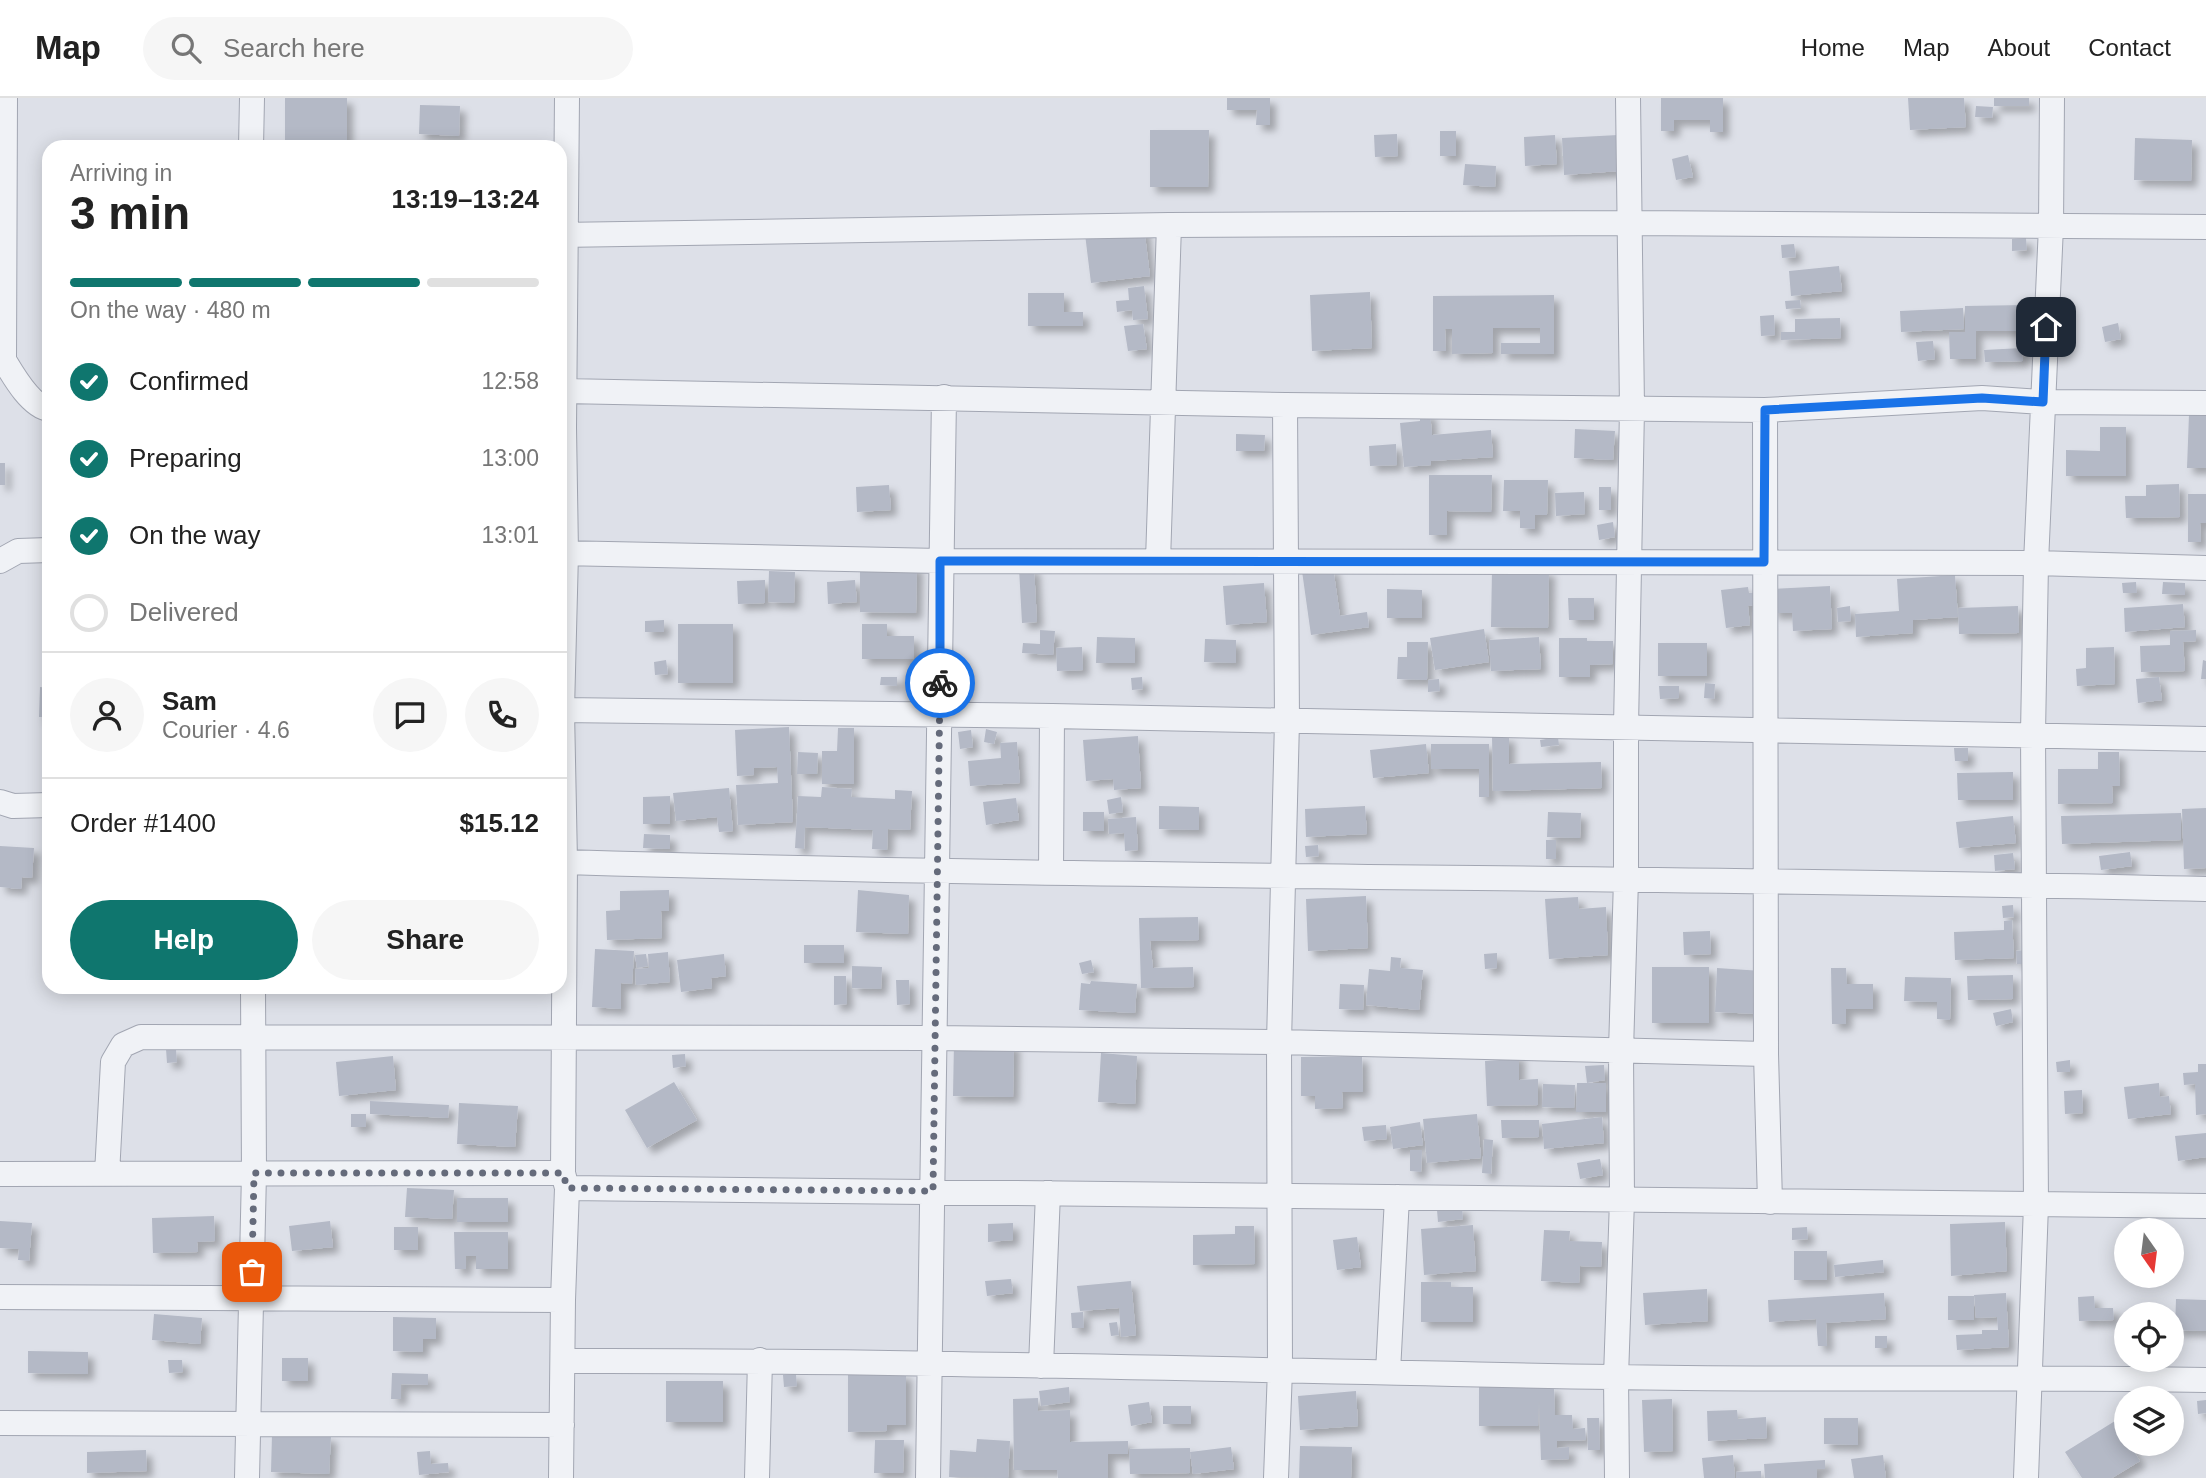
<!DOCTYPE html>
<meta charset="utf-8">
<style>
body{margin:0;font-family:Arial,sans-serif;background:#f6f6f6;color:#222;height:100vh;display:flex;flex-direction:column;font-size:26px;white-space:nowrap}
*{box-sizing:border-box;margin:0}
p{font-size:23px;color:#767676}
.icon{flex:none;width:38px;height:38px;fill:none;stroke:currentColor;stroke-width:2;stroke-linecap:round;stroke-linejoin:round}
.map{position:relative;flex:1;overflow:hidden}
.panel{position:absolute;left:42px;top:42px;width:525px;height:854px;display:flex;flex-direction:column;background:#fff;border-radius:21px;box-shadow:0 4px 18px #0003}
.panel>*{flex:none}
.needle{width:46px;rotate:166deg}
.fabs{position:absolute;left:2114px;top:1120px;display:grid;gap:14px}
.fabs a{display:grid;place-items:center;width:70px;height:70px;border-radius:50%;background:#fff;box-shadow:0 4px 18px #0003;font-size:35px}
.pin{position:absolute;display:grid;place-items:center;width:60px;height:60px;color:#fff;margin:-30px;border-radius:14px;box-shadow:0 4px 10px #0006}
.courier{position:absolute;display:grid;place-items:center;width:70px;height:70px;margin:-35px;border:5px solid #1a73e8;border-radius:50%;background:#fff;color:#222;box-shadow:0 2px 9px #0007}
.headline em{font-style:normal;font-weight:600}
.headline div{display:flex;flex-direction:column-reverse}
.headline{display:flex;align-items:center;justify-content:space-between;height:119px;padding:0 28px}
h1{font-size:46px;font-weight:600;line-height:52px}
.bar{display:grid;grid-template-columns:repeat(4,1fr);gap:10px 7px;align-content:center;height:84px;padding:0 28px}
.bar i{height:9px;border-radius:5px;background:#e0e0e0}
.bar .on{background:#0f766e}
.bar p{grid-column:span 4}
.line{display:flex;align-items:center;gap:18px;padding:0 28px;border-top:2px solid #e0e0e0}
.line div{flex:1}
.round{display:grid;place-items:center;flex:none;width:74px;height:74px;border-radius:37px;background:#f6f6f6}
ol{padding:0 28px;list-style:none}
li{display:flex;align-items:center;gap:21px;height:77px}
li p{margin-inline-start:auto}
li .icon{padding:7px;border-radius:50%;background:#0f766e;color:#fff;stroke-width:4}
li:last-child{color:#767676}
li i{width:38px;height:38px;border:4px solid #e0e0e0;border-radius:50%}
.primary-button{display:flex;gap:14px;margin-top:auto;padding:14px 28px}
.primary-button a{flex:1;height:80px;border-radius:42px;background:#0f766e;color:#fff;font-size:28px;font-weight:600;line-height:80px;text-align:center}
.primary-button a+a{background:#f6f6f6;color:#222}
header{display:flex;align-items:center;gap:42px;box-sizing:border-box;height:98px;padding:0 35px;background:#fff;border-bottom:2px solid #e0e0e0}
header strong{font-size:33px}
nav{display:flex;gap:38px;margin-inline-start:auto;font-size:24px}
.search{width:490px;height:63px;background:#f6f6f6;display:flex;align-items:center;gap:18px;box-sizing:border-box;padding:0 24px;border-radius:38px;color:#767676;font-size:26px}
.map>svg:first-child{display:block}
.building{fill:#b4b9c6;filter:url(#shadow)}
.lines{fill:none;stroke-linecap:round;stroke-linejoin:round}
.minor-casing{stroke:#a2a6b2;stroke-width:26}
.minor{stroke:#f0f2f6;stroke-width:24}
.done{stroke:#656b7b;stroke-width:7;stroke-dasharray:0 12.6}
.route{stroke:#1a73e8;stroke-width:9}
</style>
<header>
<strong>Map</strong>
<div class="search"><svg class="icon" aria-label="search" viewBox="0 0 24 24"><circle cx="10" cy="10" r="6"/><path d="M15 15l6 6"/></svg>Search here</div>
<nav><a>Home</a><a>Map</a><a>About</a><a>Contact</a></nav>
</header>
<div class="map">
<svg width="2206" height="1380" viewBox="0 0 2206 1380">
<defs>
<filter id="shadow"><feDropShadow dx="6" dy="6" stdDeviation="3.5" flood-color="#0004"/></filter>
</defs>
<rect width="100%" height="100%" fill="#dde0e8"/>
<path class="building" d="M285,0H347V43H285Z
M1227,0H1270V27H1256L1257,12H1227Z
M1661,0H1723V34H1710V22H1674V33H1661Z
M1908,0H1964L1966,29L1910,32Z
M1994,0H2029V8H1994Z
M420,7L460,8L459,38L419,36Z
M1976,8L1993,9L1992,20L1975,19Z
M1150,32H1209L1208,89H1150Z
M1440,33H1456V58H1440Z
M1397,36L1398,58L1375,59L1374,37Z
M1555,37L1557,66L1525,68L1524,39Z
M1618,37L1620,73L1564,77L1562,40Z
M2135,40L2192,42L2191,83L2134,82Z
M1688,57L1693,79L1676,82L1672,61Z
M1465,66L1496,68L1495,89L1463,87Z
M1144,129L1150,178L1091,185L1085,136Z
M2026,140L2027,152L2012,153V141Z
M1794,146L1796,159L1782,160L1781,147Z
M1839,168L1842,193L1791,198L1789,173Z
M1144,188L1148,221L1133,222L1132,212L1117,214L1116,203L1129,202L1128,190Z
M1370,194L1372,250L1312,253L1310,197Z
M1028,195H1064V214H1083V228H1028Z
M1554,197V256H1501V245H1540V230H1493V255L1452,256V231H1445L1446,253H1433V198Z
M1800,202L1801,210L1786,211L1785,203Z
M2025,207V233H1976V261H1950L1949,234H1965V208Z
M1963,210L1964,231L1901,234L1900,213Z
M1774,217L1775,237L1761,238L1760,218Z
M1840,220L1841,240L1781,242V234H1795V221Z
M2118,225L2121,241L2105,244L2102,229Z
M1143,226L1147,251L1128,253L1124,228Z
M1933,243L1935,261L1918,263L1916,244Z
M2022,250L2023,263L1985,264L1984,252Z
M1430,314L1432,337L1491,332L1493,359L1431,363V367L1404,369L1400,325L1420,323V315Z
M2189,316L2206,317V370H2187Z
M2100,329H2126V378H2066V352L2100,353Z
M1575,331L1615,333L1613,362L1574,360Z
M1236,336L1265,337L1264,353H1236Z
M1396,346L1397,367L1370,368L1369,348Z
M0,365H5V387H0Z
M1429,377H1492L1491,414L1447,413V437H1429Z
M1504,382H1548L1547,417H1535V431L1520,430V413H1503Z
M2179,386L2180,419L2126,420L2125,398H2146V387Z
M889,387L891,412L857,414L856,389Z
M1599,389H1611V412H1599Z
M1584,394L1585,416L1556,418L1555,395Z
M2188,396H2206V425H2200L2201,444H2188Z
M1613,424L1615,439L1599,442L1597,427Z
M860,466L917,467L916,515L860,514Z
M1034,469L1037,524L1022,525L1019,470Z
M1333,469L1340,518L1367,514L1369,529L1311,537L1302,473Z
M1492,471L1549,472L1548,530L1491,529Z
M769,473L795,474L794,505L768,504Z
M1955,477L1958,519L1913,522V535L1856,539L1855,516L1899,513L1897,481Z
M765,482V505L738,506L737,483Z
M855,482L857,504L828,506L827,484Z
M2136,484L2137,495H2123L2122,485Z
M2163,484L2185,485V497L2162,496Z
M1264,485L1267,524L1226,527L1223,488Z
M1830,488L1832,531L1793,533L1792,515H1772L1771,491Z
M1748,489L1749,495L1761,494L1763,506L1748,508L1750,527L1726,530L1721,492Z
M1387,491L1422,492V520H1387Z
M1568,500H1594V522H1569Z
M2183,506L2185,529L2125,534L2124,510Z
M1850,508L1851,523L1838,524L1837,510Z
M2018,508L2019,535L1959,536L1958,510Z
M664,522V534H645V523Z
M678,526H733V585H678Z
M862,526H887V538H914V561H862Z
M1484,531L1489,564L1435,572L1430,540Z
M1040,532L1055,533L1053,557L1022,555L1023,545L1040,546Z
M2196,532V543L2183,544L2185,573L2141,574L2140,548L2170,547V533Z
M1097,539L1135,540V565H1096Z
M1539,539L1541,571L1491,573L1489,542Z
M1559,540H1587V543H1613V566L1590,567V579H1559Z
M1205,541L1236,542V565L1204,564Z
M1407,544H1428L1427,582L1397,581L1398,559H1407Z
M1658,545H1707V578H1658Z
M1082,549L1083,572L1057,573L1056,550Z
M2114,549L2115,586L2077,588L2076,571L2086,570V550Z
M666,562L668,576L655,577L654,564Z
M2203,562L2206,563V581H2201Z
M881,579H897V588L880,587Z
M1142,579L1143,591L1132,592L1131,580Z
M2159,579L2162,602L2138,605L2136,581Z
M1439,581L1440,593L1428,594V582Z
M1705,585L1715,586L1714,601L1704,600Z
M1659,588H1679V600L1660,601Z
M40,589L49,590V619H39Z
M789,629L793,724L738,727L736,687L778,685L777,669L754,670V677L737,678L735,632Z
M838,630H854V686H822V653H837Z
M986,631L997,634L994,646L984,644Z
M971,632L973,649L960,651L958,634Z
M1138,638L1141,690L1114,692L1113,681L1086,683L1083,642Z
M1492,638H1509V666L1601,664L1602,690L1493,693Z
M1558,639L1559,647L1541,649L1540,642Z
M1017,644L1020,685L970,688L968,663L1001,660L1000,645Z
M1426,646L1429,675L1373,680L1370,652Z
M1431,646H1489V699H1479V671H1431Z
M1954,650H1968V663H1955Z
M798,654L818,655L817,676H797Z
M2098,654H2119L2120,688H2112L2113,705L2058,706V671H2098Z
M2013,674V702H1958L1957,675Z
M822,689L852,691L851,699L895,701V692L912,693L910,732L888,731L887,752L872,751L873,732L805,729L804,751L795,750L798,698L821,699Z
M729,690L733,733L719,734L717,719L676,723L673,695Z
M670,698V726H643V699Z
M1121,699L1123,714L1109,716L1107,702Z
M1016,700L1019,722L986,727L983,704Z
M1159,708L1199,709V732L1159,731Z
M1365,708L1367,736L1306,739L1305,711Z
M2206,710V770L2184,771L2182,711Z
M1083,714H1104V733H1083Z
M1548,714L1581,715L1580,740L1547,739Z
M2181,715V742L2062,746L2061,718Z
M2013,718L2016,745L1959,750L1956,724Z
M1136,719L1138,752L1125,753L1124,735L1109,736L1108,721Z
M644,736L670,737V751L643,750Z
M1546,742H1556V761H1546Z
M1318,747L1319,758L1306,759L1305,748Z
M0,748L34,750L32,780L22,779L21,791L0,789Z
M2130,754L2132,768L2101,772L2099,758Z
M2013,755L2015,771L1995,773L1994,757Z
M669,792V813H661L662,840L607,842L606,813L620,812V793Z
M858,792L909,797L908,836L856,834Z
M1366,798L1368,850L1308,853L1306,801Z
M1578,799L1579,811L1606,809L1608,857L1549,861L1545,801Z
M2013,807L2014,819L2003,820L2002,808Z
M1198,819L1199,842L1150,843L1153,870L1193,869L1194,889L1141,890L1139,820Z
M2012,822L2014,860L1955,862L1954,834L2004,832V823Z
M1710,833L1711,856L1684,857L1683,834Z
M804,847H844V865H804Z
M595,851L634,853L633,871H629H633L632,886L621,885V911L592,909Z
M2025,852L2026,866H2017L2016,853Z
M668,854L670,884L636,887L635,871L649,870L648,856Z
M1497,855V870L1485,871L1484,856Z
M646,856L648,868L637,870L635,857Z
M724,856L726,878L711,880L712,890L681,894L677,862Z
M1391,859L1401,860L1400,870L1423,872L1419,912L1366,907L1369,871L1390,873Z
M1091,862L1094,874L1082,876L1079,865Z
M852,868L882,869L881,891L852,890Z
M1652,869H1709V925H1652Z
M1717,870L1762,873L1759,916L1715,914Z
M1831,870H1846L1847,886H1873V911H1846V926H1832Z
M2013,877V901L1968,902L1967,878Z
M834,878H846L847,906L834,907Z
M1905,879L1951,880L1950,922L1937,921V904L1904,903Z
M896,882H909L910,906L897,907Z
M1091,883L1137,886L1135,915L1079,912L1081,885L1090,886Z
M1340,886L1364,887L1363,912L1339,911Z
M2011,911L2013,924L1996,928L1993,915Z
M954,944L1014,945L1013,999L953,998Z
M166,951H176L177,964L167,965Z
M1101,955L1137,958L1135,1006L1098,1004Z
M685,956L686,968L673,970L672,957Z
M1500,956H1519V982L1538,981V1007L1487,1008L1485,963L1500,962Z
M393,958L396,992L339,998L336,964Z
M1362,958L1363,994H1342L1343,1010L1315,1011V998H1301V959Z
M2070,962V974H2057L2056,964Z
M2198,966H2206V1016L2196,1017L2195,986L2184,987L2183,975L2198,974Z
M1604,967L1605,982L1587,985L1585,968Z
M674,984L697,1022L647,1050L625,1012Z
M1577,985H1606V1014H1576Z
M2159,985L2160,999L2169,998L2171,1016L2128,1021L2124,989Z
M1543,986L1575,987L1574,1010L1542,1009Z
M2082,992L2083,1015L2065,1016L2064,993Z
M370,1003L449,1007L448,1020L370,1016Z
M459,1005L518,1008L515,1049L457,1046Z
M351,1016H366V1029H351Z
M1477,1016L1481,1060L1427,1065L1423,1021Z
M1602,1019L1604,1045L1544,1051L1542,1026Z
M1501,1022H1539V1039L1502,1040Z
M1420,1024L1423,1047L1393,1051L1390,1029Z
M1386,1027L1387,1041L1364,1043L1362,1029Z
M2206,1035V1059L2178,1063L2175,1038Z
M1484,1041L1493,1042L1491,1076L1482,1075Z
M1410,1052H1422L1421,1074L1410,1073Z
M1600,1061L1603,1077L1580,1081L1577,1065Z
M407,1090L454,1092L452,1121L405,1119Z
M457,1100H508V1124H457Z
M1462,1108L1463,1121L1438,1124L1437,1112Z
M214,1118L215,1143L197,1144L198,1154L153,1155L152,1120Z
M0,1123L32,1125L29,1163L18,1162L19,1151L0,1150Z
M330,1123L333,1149L292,1153L289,1128Z
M2005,1124L2007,1173L1951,1178L1950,1126Z
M1013,1125V1142L988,1144V1126Z
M1473,1127L1476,1173L1424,1177L1421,1131Z
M1235,1128H1254L1255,1166L1193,1167V1137L1235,1136Z
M394,1129H418V1152H394Z
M1807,1129L1808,1141L1792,1142V1130Z
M1544,1132L1570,1133L1569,1143L1602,1144L1601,1169L1580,1168L1579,1185L1541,1183Z
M454,1134H508V1171H476V1158H466V1171H455Z
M1357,1139L1361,1169L1337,1172L1333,1142Z
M1794,1153H1827V1182H1794Z
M1883,1162L1884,1174L1835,1179L1834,1167Z
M1011,1181L1013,1195L987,1198L985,1183Z
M1131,1183L1136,1237L1121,1239L1119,1210L1080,1213L1077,1188Z
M1421,1184H1451V1189H1473V1224H1421Z
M1707,1191L1708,1223L1645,1227L1643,1195Z
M1884,1195L1886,1221L1826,1225L1827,1248H1818L1816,1221L1769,1224L1768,1202Z
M2006,1195L2009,1249L1957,1252L1956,1237L1982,1236V1232H1998L1997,1219L1976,1220L1974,1197Z
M1948,1198H1974V1222H1948Z
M2094,1198L2095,1210H2113L2114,1222L2079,1223L2078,1199Z
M2176,1201L2206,1202V1233L2175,1232Z
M1083,1214L1084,1230H1072L1071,1215Z
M154,1216L202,1220L200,1246L152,1242Z
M393,1219L436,1220V1241H423V1254L393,1253Z
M1117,1224L1119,1237L1111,1238L1109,1225Z
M1875,1238H1887V1250H1875Z
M28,1253L88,1254V1276L28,1275Z
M282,1260H308V1283H282Z
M168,1262H182L183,1274L169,1275Z
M392,1275L428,1276V1287L401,1286V1301H391Z
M848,1275H906V1327H887V1333L848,1334Z
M796,1276L797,1288L784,1289L783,1277Z
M666,1283H723V1324H666Z
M1069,1289L1070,1304L1041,1308L1039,1293Z
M1479,1289H1554L1555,1317H1572L1573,1331L1585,1330L1586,1342L1557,1343V1350L1569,1349V1361L1541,1362L1539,1303L1538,1328H1479Z
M1356,1293L1358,1328L1300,1332L1298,1298Z
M1038,1300V1313L1070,1312V1344L1128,1343V1356H1108V1380H1058L1057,1372H1014L1013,1301Z
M1672,1301L1673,1353L1644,1354L1642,1302Z
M2206,1302V1315L2198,1316L2197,1303Z
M1149,1304L1152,1324L1131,1328L1128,1307Z
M1163,1308H1191V1326H1163Z
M1737,1312L1738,1321L1766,1319L1767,1340L1708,1343L1707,1313Z
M1587,1320H1599L1600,1352H1588Z
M1824,1320H1858V1347L1824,1346Z
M2115,1323L2126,1342V1346H2129L2140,1363L2112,1380H2082L2065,1354Z
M272,1336L331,1338L329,1376L271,1374Z
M977,1341L1010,1343L1008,1380L949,1379L950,1352L976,1354Z
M875,1342H904L903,1375H874Z
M1300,1348L1352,1349L1351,1380H1299Z
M1231,1349L1234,1371L1193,1376L1190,1354Z
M1190,1350V1375L1130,1376L1129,1351Z
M146,1352L147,1373L87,1375V1354Z
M430,1353L431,1366L448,1365L449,1374L419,1377L417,1354Z
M1733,1357L1735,1380H1704L1702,1360Z
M1883,1357L1886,1380H1854L1851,1361Z
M1825,1362V1371H1817V1380H1765L1764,1366Z
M1761,1373V1380H1736V1374Z"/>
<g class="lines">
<defs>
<path id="minor" d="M5,0L4,262C13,277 30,308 49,311
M251,49L252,0
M560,137L1169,127L1630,125L2206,129
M564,293L1285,307L1765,312L1982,300L2043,304L2206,305
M1765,312L1766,956L1770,1104
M560,455L940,463L2036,465L2206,470
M0,463L18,453L49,452
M1158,463L1169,127
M562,612L1052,618L2206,641
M0,704L13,708L49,707
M565,764C1112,781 1659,778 2206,791
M1051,774L1052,618
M0,1076L563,1075
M107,1076L113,964L123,947L141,939L933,940L1279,944L1766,956
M567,1090L2206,1108
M0,1199L563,1202
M563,1263C913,1262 1262,1273 1612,1279C1810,1283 2008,1278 2206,1282
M1041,1268L1048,1095
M1388,1274L1397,1099
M0,1325L562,1327
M247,1380L254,1075L253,889
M561,1380L563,1202L567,1090L563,1075L565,764L562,612L566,455L564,330L567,0
M757,1380L760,1262
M928,1380L944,299
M1276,1380L1280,1271L1279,944L1287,623L1285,307
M1617,1380L1616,1279L1622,1102L1621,953L1626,781V629L1632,310L1628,0
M2026,1380L2036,1107L2033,636L2036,465L2051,128L2052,0"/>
</defs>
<use href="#minor" class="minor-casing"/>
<use href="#minor" class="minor"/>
</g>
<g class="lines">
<path class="done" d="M252,1174L254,1075H563L567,1090L933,1093L940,585"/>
<path class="route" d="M940,585V463L1764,464L1765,312L1982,300L2043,304L2046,229"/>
</g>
</svg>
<div class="fabs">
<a><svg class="needle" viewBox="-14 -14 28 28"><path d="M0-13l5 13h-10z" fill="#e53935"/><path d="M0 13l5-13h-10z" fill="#767676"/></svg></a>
<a><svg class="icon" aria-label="locate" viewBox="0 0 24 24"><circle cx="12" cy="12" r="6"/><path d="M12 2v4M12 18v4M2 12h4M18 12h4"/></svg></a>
<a><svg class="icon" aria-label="layers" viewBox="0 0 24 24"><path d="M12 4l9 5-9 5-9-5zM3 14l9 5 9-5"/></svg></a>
</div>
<div class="pin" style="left:252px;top:1174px;background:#ea580c"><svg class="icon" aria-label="bag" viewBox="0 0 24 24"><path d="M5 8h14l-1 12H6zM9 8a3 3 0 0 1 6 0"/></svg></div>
<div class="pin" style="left:2046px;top:229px;background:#1f2937"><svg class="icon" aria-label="home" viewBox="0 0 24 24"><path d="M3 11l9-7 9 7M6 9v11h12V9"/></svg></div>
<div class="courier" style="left:940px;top:585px"><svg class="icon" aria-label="bike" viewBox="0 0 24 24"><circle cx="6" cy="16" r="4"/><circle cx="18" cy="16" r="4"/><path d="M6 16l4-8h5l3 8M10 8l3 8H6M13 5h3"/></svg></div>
<section class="panel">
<div class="headline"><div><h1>3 min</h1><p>Arriving in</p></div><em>13:19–13:24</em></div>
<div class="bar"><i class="on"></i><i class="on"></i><i class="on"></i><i></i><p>On the way · 480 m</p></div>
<ol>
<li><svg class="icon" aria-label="check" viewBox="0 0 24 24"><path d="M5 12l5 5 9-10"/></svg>Confirmed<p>12:58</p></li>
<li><svg class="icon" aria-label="check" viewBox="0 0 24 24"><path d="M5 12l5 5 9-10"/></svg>Preparing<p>13:00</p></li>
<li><svg class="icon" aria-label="check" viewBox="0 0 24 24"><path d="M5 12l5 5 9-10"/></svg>On the way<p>13:01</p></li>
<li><i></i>Delivered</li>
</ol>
<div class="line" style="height:126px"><a class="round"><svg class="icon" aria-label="person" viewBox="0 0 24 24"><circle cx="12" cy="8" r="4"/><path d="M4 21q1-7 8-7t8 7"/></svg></a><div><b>Sam</b><p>Courier · 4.6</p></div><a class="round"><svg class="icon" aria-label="chat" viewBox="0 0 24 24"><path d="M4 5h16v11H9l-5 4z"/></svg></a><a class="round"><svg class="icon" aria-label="phone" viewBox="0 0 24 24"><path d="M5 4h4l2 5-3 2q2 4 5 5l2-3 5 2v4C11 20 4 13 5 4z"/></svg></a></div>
<div class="line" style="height:91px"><div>Order #1400</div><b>$15.12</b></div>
<div class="primary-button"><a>Help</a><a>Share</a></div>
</section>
</div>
